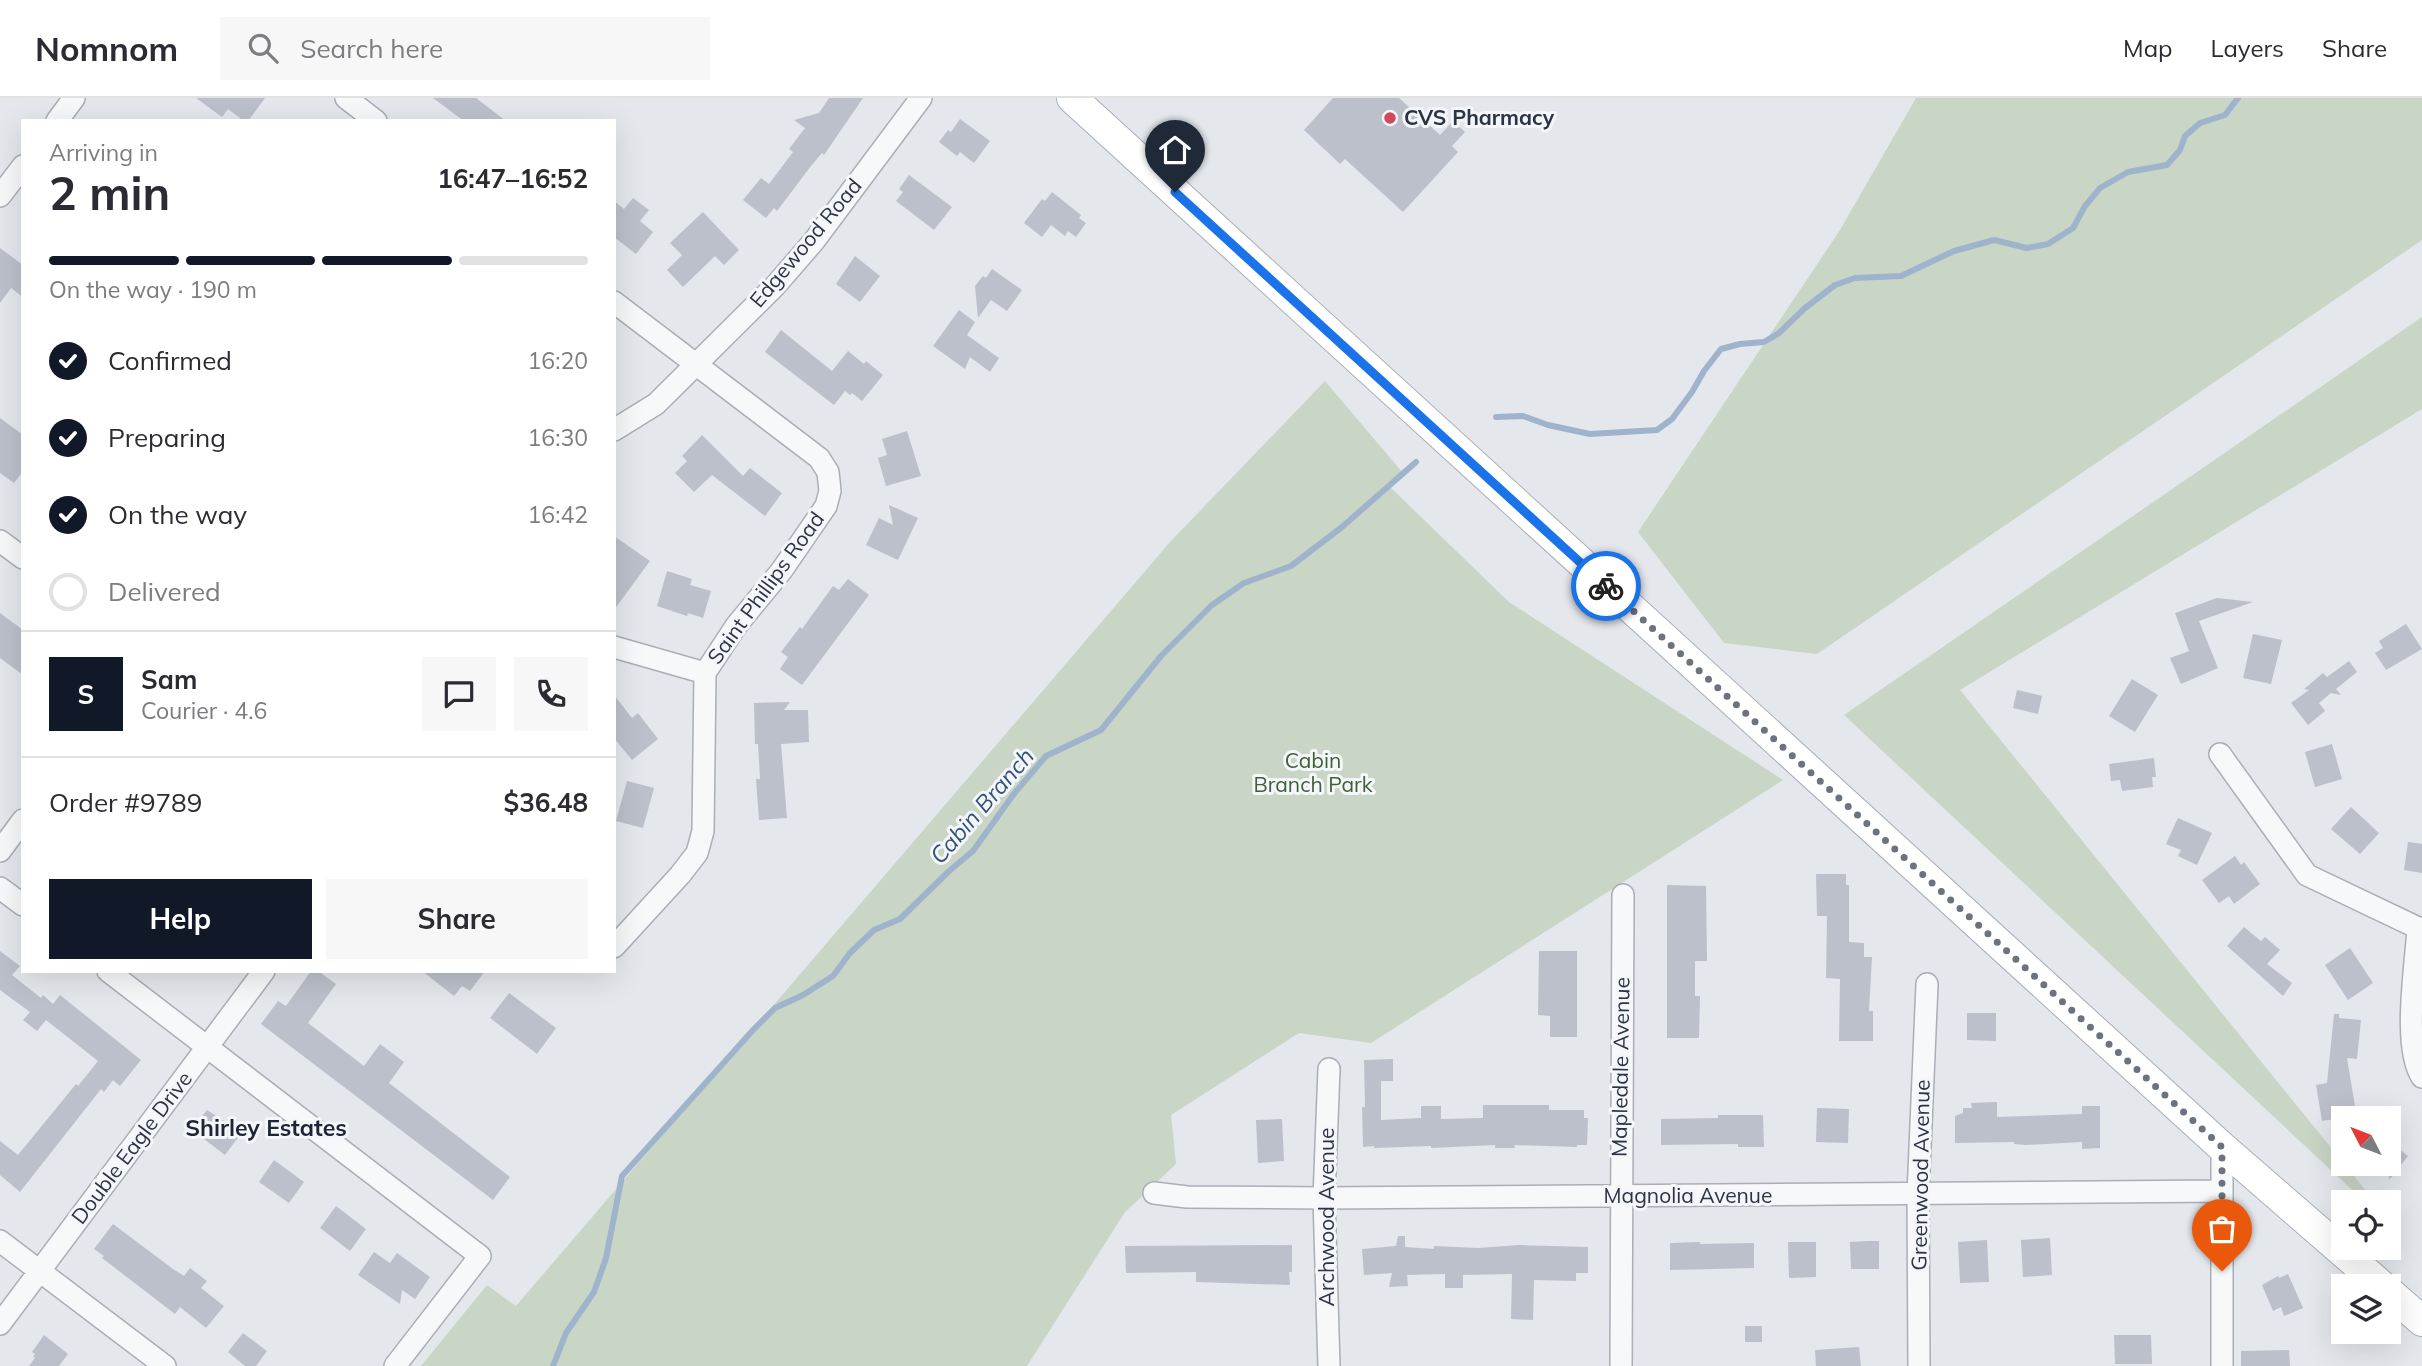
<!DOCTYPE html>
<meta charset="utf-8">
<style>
body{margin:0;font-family:Mulish,sans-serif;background:#f7f7f7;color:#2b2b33;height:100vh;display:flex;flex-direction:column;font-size:26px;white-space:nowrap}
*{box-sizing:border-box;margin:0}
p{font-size:23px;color:#7c7c81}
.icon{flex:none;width:38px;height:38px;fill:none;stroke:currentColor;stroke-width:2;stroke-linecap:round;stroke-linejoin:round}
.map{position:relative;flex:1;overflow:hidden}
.panel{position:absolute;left:21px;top:21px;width:595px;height:854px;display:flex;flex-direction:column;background:#fff;border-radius:0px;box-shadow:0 7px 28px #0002}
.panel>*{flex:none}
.needle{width:46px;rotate:312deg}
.fabs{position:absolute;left:2331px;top:1008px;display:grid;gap:14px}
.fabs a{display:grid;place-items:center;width:70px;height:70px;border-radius:0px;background:#fff;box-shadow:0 7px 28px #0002;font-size:35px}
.pin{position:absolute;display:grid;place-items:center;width:60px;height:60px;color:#fff;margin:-72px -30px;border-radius:50% 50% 50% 0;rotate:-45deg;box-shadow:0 0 7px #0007}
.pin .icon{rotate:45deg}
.courier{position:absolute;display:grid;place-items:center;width:70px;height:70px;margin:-35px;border:5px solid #1a73e8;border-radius:50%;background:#fff;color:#222;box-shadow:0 2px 9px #0007}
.headline em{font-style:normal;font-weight:700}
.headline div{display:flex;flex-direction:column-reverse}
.headline{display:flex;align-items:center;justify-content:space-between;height:119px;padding:0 28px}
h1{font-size:46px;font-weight:700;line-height:52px}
.bar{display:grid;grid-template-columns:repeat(4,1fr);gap:10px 7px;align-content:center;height:84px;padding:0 28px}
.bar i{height:9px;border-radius:5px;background:#e1e1e2}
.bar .current{background:#111827}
.bar p{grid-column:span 4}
.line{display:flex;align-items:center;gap:18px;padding:0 28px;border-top:2px solid #e1e1e2}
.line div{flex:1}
.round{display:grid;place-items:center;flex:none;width:74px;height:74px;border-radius:0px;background:#f7f7f7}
ol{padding:0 28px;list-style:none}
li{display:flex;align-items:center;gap:21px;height:77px}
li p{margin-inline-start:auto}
li .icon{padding:7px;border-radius:50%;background:#111827;color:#fff;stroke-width:4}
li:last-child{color:#7c7c81}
li i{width:38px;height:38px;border:4px solid #e1e1e2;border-radius:50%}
.action{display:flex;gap:14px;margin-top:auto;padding:14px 28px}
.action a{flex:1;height:80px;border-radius:0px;background:#111827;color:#fff;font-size:28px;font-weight:700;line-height:80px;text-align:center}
.action a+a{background:#f7f7f7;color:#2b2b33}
header{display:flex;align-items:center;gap:42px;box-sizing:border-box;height:98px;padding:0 35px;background:#fff;border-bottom:2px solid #e1e1e2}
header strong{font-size:33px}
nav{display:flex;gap:38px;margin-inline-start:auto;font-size:24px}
.search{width:490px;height:63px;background:#f7f7f7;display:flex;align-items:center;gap:18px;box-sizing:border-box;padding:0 24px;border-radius:0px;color:#7c7c81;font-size:26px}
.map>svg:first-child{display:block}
.green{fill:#c9d6c5}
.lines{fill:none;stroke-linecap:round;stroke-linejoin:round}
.stream{stroke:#9fb4cc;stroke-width:6}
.building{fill:#bbc0ca}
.minor-casing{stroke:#a9aeb7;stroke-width:24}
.secondary-casing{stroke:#a9aeb7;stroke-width:32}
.minor{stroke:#f7f8fa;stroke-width:21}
.secondary{stroke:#fff;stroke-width:30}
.done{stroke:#6c737f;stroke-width:7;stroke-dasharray:0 12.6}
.route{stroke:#1a73e8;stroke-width:9}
.poi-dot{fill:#d1495b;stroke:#f4f6f9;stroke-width:2.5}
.labels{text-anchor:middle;stroke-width:6;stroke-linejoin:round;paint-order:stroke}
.poi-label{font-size:21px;font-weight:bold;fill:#2b3445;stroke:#f4f6f9;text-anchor:start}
.street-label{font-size:21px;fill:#2b3445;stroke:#f4f6f9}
.park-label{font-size:21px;fill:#3f6138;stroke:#f4f6f9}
.water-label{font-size:23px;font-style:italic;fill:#34527a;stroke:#f4f6f9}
.neighbourhood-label{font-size:23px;font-weight:bold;fill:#1d2536;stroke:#f4f6f9}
</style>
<header>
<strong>Nomnom</strong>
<div class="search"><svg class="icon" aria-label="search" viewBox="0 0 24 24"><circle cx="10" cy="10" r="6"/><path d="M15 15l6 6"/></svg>Search here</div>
<nav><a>Map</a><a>Layers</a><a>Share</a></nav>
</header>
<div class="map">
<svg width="2422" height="1268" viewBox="0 0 2422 1268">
<rect width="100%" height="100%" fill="#e4e7ec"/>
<path class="green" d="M1916,0H2422V142L1817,556L1724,545L1638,434L1840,132Z
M2422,219V311L1960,592L2375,1104H2365L1844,617Z
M1325,283L1403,375L1390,389L1509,504L1783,682L1371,945L1299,935L1171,1017L1176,1066L1125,1114L1027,1268H421L487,1187L516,1208L1170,444Z"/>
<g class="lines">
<path class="stream" d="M1496,319L1523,318L1548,327L1590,336L1657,332L1672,321L1692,294L1704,273L1721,251L1740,246L1764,244L1779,235L1805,210L1835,187L1855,180L1901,178L1954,153L1994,142L2027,150L2048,146L2073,130L2085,108L2100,90L2128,74L2167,67L2180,52L2185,38L2200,25L2225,17L2238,0
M553,1268L566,1235L594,1194L606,1160L622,1078L754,931L775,910L803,897L833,878L850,855L874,832L900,821L948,774L973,753L1013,697L1046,658L1101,632L1161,558L1212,507L1244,485L1291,468L1342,429L1416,364"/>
</g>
<path class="building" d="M196,0H265L248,23H244L228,11L222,19Z
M433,0H476L506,23H464Z
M829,0H863L824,57L822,55L811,68L777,113L774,110L766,120L743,102L761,80L769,86L793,54L789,51L805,30L794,22L819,15Z
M1333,0H1399L1440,37L1453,23L1465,34L1452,48L1458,54L1403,114L1345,61L1340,66L1304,32Z
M960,21L990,43L974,65L960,54L957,58L939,44L948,32L951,34Z
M909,77L952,109L934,132L896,103L903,94L899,91Z
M1052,94L1081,117L1079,120L1086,125L1076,139L1068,133L1065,138L1051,127L1042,139L1024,125L1042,101L1045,103Z
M633,100L649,112L640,123L653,134L636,156L614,139V103L624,111Z
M703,114L739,152L724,167L715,158L683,189L667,172L682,157L670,145Z
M0,150L23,167V199L11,190L0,205Z
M855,158L880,178L860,204L836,186Z
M992,171L1022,192L1007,213L991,202L978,220L975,188L983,178L986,180Z
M959,212L975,224L967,237L999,260L990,274L970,259L965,271L933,248Z
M781,232L832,273L848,253L864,266L866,263L883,277L862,303L852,295L850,297L845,293L834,307L765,254Z
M0,320L23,337V373L14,385L0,375Z
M907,333L921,378L886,388L878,360L887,357L882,341Z
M702,337L743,378L750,370L782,395L765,418L712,377L694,394L675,375L687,363L682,358Z
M889,407L918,420L898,462L866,447L879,420L893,427Z
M614,438L650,463L614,512Z
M667,473L692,481L690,487L711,493L703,520L688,515L687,518L657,508Z
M848,481L869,497L802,587L780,571L788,559L781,554L800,529L802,531L833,488L839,492Z
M2217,500L2253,504L2199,523L2218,570L2181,586L2170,560L2189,553L2175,515Z
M0,515L23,532V577L0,560Z
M2406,526L2422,551L2386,572L2375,555L2383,550L2379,543Z
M2253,536L2282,542L2271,586L2243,580Z
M2349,563L2357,574L2336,591L2341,597L2331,595L2319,605L2325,613L2308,627L2291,605L2309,592L2304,591L2323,575L2327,579Z
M2132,581L2158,597L2135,634L2109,618Z
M2017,592L2042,598L2038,616L2013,610Z
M614,597L632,620L638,615L658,641L632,662L614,640Z
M790,604L784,612H808L809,644L781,646L787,720L759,722L756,681H760L758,646H755L754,605Z
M2332,646L2342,681L2315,689L2305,654Z
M2154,660L2156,679H2152L2153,689L2122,693L2120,682L2111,683L2109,666Z
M627,683L654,690L643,730L616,723Z
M2351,709L2379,735L2360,756L2331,731Z
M2178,720L2212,735L2197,767L2178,758L2181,752L2166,746Z
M2408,744L2422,746V775L2404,772Z
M2235,758L2241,767L2244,764L2260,786L2234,806L2229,798L2219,805L2202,782Z
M1816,776H1846V787H1849V844L1864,845V859H1872L1869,913H1873V943H1839L1840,881L1826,880L1827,818H1817Z
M1667,787L1706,788L1707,863H1695V898H1700L1699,940H1667Z
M2244,829L2261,843L2265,839L2280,852L2267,866L2292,885L2283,898L2227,848Z
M2350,850L2373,885L2348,902L2325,867Z
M0,853L20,868L12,877L41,900L43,897L53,906L60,897L141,962L120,988L113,982L104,994L101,991L20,1094L0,1077V1043L18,1057L76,986L78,988L98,963L46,922L37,933L23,922L30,914L0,892Z
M1539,853H1577V939H1550V918L1538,917Z
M311,873H318L336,886L308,925L364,968L380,946L404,964L389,985L510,1079L493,1102L261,926L278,903L286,908Z
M422,873H485L470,893L462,888L454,898Z
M509,895L556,930L537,956L490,920Z
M1967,915H1996V943L1967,942Z
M2334,916H2339V920L2361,922L2357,961L2347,960L2355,1008L2352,1009L2353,1018L2322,1023L2316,987L2327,985Z
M1393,961V983H1381V1022L1421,1020V1008H1441V1021L1483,1020V1007H1549V1012H1584V1020H1588L1587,1047H1577V1049L1514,1047L1515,1050H1495V1047L1431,1050V1048L1374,1050V1048L1363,1049L1362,1009H1365L1364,962Z
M1997,1004V1019L2082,1016V1008H2100V1050L2082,1051V1044L2026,1047L2014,1046V1044L1955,1045V1018L1963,1015V1010H1972L1971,1005Z
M1817,1010L1849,1011L1848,1045L1816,1044Z
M207,1012L230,1027L229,1029L240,1037L225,1057L192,1032Z
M1718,1017H1763L1764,1049H1738V1046L1661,1047V1021L1718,1020Z
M1282,1021L1284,1063L1258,1065L1256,1022Z
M2389,1043L2408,1058L2389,1082Z
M274,1062L304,1084L289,1105L259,1084Z
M336,1108L366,1131L350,1153L320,1130Z
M113,1126L173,1171L184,1178L190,1170L207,1183L201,1190L224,1208L206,1230L180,1209L175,1216L102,1160L104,1158L94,1151Z
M1398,1138H1405V1149L1434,1151V1148L1478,1150L1519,1147L1588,1149V1175H1576V1183L1534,1182L1533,1222L1511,1221L1512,1176L1463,1177V1190H1445V1176L1407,1177L1408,1188L1389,1189L1392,1175L1364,1177L1362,1151L1396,1148Z
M2050,1140L2052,1177L2023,1179L2021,1142Z
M1987,1142L1989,1184L1960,1185L1958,1144Z
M1868,1143H1879V1171H1851L1850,1144Z
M1700,1144V1146L1754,1145V1170L1670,1172V1145Z
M1788,1144H1816V1179L1789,1180Z
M1292,1147V1174H1289L1290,1187L1196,1184V1174L1126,1175L1125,1148Z
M374,1154L390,1165L397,1155L430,1179L415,1201L402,1192L400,1206L358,1177Z
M2288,1176L2303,1210L2284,1218L2281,1209L2273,1213L2262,1187L2278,1178L2279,1180Z
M1745,1228H1762V1244H1745Z
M243,1235L267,1253L256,1268H245L228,1254Z
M44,1237L68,1256L59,1268H29L35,1260L33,1258L35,1256L32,1254Z
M2114,1237H2151L2152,1266H2115Z
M1859,1249L1861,1268H1816L1815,1252Z
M2289,1252L2290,1268H2241V1253Z"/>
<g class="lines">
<defs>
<path id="minor" d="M346,0L376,23
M57,23L74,0
M0,98L23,68
M614,204L819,360L828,374L830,393L826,408L782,472L736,528L705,575L703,733L697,755L680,777L614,849
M614,332L656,306L775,188L814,143L921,0
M0,443L23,460
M614,549L705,575
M2220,656L2307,777L2418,830H2422
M0,753L23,722
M0,790L23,807
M2418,830C2416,867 2402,948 2422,979
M108,873L480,1158L395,1268
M2222,1049V1268
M1154,1095L1187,1099L1324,1100L2222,1093
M0,1143L165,1268
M0,1226L264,873
M1329,1268L1324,1100L1329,971
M1621,1268L1623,797
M1919,1268L1918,1097L1927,886"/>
<path id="secondary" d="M1072,0L2222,1049L2382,1188
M2389,1194L2422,1223"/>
</defs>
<use href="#minor" class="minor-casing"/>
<use href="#secondary" class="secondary-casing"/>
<use href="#minor" class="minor"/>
<use href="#secondary" class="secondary"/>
</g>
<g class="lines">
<path class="done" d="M1606,488L2222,1049V1173"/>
<path class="route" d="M1175,94L1606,488"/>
</g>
<circle class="poi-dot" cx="1390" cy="20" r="7"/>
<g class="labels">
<g class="poi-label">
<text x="1404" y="27">CVS Pharmacy</text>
</g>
<g class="street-label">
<text transform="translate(806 145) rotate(-50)" y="7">Edgewood Road</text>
<text transform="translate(766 490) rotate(-54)" y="7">Saint Phillips Road</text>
<text transform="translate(1621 969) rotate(-89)" y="7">Mapledale Avenue</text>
<text transform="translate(132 1050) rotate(-53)" y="7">Double Eagle Drive</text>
<text transform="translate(1921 1077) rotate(-89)" y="7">Greenwood Avenue</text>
<text x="1688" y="1105">Magnolia Avenue</text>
<text transform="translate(1327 1119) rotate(-90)" y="7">Archwood Avenue</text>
</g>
<g class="park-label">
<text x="1313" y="670">Cabin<tspan x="1313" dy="24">Branch Park</tspan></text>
</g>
<g class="water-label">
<text transform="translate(982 708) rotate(-49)" y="8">Cabin Branch</text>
</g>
<g class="neighbourhood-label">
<text x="266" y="1038">Shirley Estates</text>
</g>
</g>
</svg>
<div class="fabs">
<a><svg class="needle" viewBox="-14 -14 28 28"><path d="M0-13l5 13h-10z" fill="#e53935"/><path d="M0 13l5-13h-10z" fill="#7c7c81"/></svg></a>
<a><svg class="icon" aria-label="locate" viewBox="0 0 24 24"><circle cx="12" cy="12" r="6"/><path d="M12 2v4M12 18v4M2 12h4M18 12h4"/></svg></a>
<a><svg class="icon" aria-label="layers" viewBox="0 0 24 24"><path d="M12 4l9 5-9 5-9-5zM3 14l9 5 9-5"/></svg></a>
</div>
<div class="pin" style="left:2222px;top:1173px;background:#ea580c"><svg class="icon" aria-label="bag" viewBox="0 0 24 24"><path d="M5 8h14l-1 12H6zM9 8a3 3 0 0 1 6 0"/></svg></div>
<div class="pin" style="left:1175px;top:94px;background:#1f2937"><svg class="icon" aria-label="home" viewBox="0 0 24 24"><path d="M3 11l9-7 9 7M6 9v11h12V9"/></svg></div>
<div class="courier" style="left:1606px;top:488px"><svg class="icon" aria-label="bike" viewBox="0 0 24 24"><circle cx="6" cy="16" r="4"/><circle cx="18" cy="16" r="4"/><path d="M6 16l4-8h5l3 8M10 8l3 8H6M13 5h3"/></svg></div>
<section class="panel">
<div class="headline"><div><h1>2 min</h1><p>Arriving in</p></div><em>16:47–16:52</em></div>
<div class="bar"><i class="current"></i><i class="current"></i><i class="current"></i><i></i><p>On the way · 190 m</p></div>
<ol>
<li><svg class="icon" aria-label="check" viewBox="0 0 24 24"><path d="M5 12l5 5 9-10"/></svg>Confirmed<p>16:20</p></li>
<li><svg class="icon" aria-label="check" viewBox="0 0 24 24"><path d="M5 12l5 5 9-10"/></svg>Preparing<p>16:30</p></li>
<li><svg class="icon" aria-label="check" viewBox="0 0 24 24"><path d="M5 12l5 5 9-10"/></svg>On the way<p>16:42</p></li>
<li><i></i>Delivered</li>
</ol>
<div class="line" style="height:126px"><b class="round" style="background:#111827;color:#fff">S</b><div><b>Sam</b><p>Courier · 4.6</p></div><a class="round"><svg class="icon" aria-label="chat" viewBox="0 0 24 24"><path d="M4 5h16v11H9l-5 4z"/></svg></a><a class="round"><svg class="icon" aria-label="phone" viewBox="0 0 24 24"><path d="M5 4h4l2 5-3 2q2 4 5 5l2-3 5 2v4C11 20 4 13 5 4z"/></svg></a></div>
<div class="line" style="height:91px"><div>Order #9789</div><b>$36.48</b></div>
<div class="action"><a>Help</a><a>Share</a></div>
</section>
</div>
